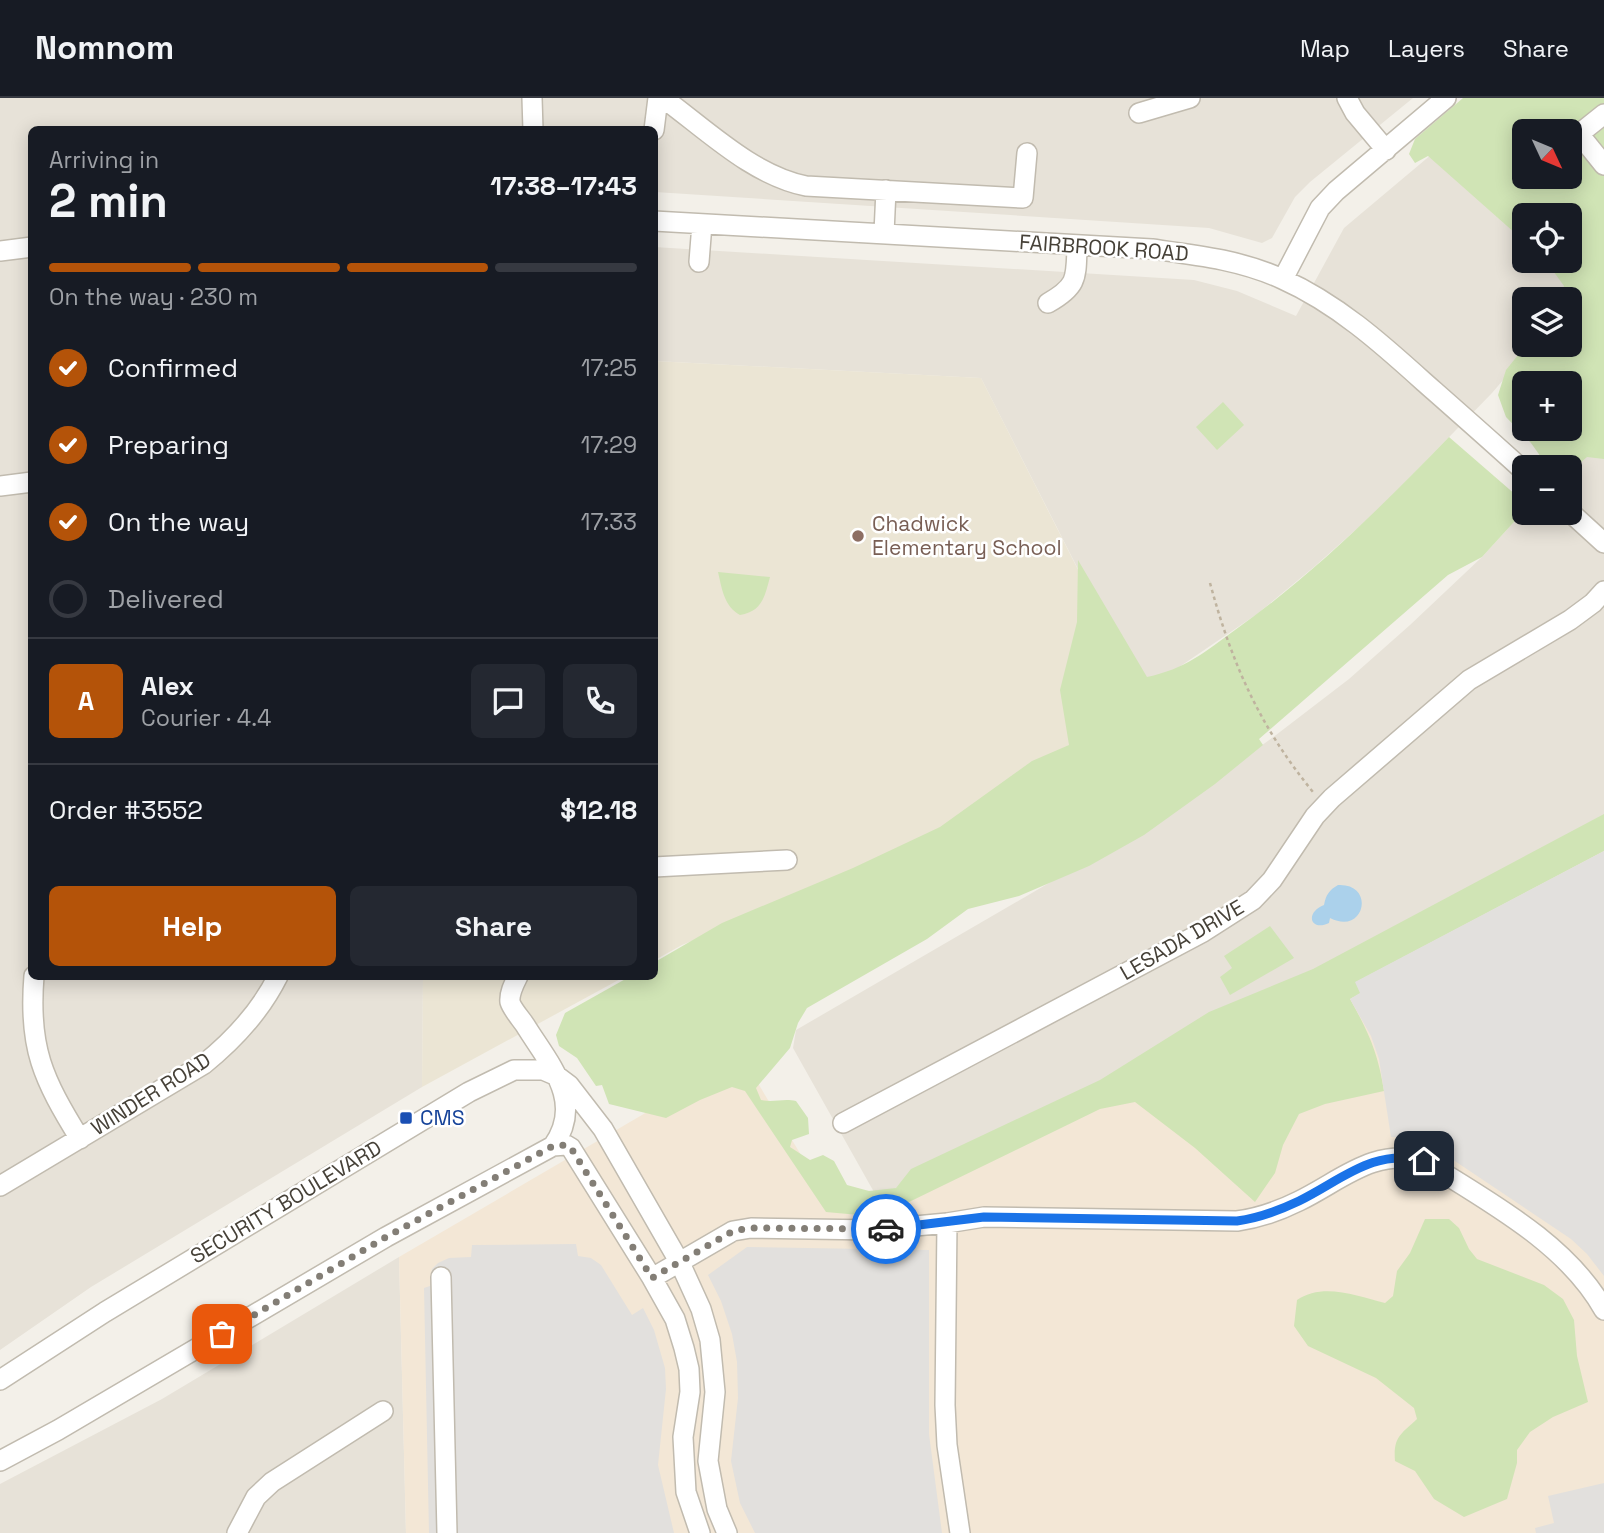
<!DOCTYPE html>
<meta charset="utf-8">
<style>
body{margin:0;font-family:"Space Grotesk",sans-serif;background:#242831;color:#f1f3f6;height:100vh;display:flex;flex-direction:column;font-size:26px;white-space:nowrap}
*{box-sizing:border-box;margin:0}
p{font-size:23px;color:#9ea1a6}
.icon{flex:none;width:38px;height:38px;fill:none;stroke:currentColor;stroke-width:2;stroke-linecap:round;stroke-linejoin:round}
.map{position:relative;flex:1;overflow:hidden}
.panel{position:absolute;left:28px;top:28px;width:630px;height:854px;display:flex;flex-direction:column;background:#171b24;border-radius:10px;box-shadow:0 4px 18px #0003}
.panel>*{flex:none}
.needle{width:46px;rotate:134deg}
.controls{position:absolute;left:1512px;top:21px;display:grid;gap:14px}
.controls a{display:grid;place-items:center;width:70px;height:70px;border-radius:10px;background:#171b24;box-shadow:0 4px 18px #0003;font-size:35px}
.pin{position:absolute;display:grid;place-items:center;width:60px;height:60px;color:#fff;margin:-30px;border-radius:14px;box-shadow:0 4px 10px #0006}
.courier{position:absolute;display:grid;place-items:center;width:70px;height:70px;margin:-35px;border:5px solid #1a73e8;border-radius:50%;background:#fff;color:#222;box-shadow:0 2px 9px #0007}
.overview em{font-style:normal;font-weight:800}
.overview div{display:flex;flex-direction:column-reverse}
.overview{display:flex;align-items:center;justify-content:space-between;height:119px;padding:0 21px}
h1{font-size:46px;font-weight:800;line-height:52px}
.bar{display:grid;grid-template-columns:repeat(4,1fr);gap:10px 7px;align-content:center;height:84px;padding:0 21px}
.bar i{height:9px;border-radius:5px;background:#363941}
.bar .current{background:#b45309}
.bar p{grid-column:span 4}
.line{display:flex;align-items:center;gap:18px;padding:0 21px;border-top:2px solid #363941}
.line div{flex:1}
.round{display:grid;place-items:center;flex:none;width:74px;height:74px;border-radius:10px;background:#242831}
ol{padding:0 21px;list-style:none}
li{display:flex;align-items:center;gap:21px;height:77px}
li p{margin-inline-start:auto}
li .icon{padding:7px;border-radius:50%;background:#b45309;color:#fff;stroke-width:4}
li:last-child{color:#9ea1a6}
li i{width:38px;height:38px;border:4px solid #363941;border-radius:50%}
.primary-button{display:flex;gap:14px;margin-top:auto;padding:14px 21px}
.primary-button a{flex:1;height:80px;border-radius:10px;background:#b45309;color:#fff;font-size:28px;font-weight:800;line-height:80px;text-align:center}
.primary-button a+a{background:#242831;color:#f1f3f6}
header{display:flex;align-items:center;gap:42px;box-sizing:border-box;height:98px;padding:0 35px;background:#171b24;border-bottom:2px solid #363941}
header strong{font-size:33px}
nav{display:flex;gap:38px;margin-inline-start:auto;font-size:24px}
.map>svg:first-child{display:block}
.residential{fill:#e7e2d8}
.commercial{fill:#f3e7d6}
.education{fill:#ebe5d4}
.green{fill:#d0e4b5;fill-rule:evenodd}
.parking{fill:#e2e0dd}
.water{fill:#abd1eb}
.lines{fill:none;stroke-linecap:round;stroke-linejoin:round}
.minor-casing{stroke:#c1bbaf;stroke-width:22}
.path{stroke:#bfb39f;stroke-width:2.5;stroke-dasharray:3.5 3.5;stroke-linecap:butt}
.minor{stroke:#fff;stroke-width:19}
.done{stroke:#837e76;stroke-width:7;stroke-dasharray:0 12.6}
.route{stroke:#1a73e8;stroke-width:9}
.education-dot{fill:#8d6e63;stroke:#fff;stroke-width:2.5}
.transit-dot{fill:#1a4fb4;stroke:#fff;stroke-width:2.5}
.labels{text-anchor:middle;stroke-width:5;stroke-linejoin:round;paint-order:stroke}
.street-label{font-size:21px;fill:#464138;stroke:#fff}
.education-label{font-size:21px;fill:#785e54;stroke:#fff;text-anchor:start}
.transit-label{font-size:21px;fill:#164399;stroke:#fff;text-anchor:start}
</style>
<header>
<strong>Nomnom</strong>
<nav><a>Map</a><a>Layers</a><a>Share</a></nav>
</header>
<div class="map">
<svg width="1604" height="1435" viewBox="0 0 1604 1435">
<rect width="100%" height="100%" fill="#f3f0e9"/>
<path class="residential" d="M0,0H1413L1310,84L1295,99L1272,140L1262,145L1209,130L655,94L654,32H32V878L423,879L422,989L91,1189L0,1252Z
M1432,56L1524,134V163H1558L1570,201H1524V247H1533L1492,295L1379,411L1314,469L1257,516L1141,595L981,280L655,263L654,149L1194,182L1237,193L1296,218L1344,130Z
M1604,321V724L879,1103L793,950L796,932L1080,767L1215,681L1276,637L1349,581L1410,527L1482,459L1524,413L1570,415V369Z
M399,1159L406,1435H0V1386L162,1301Z"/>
<path class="commercial" d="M1604,724V1435H406L399,1159L731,965L747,967L828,1102L887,1103Z"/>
<path class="education" d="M654,263L981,280L1147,608L914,751L682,847L655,862Z
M423,879H624L422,989Z"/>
<path class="green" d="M1463,0H1604V361L1587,359L1571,373L1570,369H1548L1531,345L1506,319L1498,297L1506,272L1526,247H1570V201H1558L1564,188L1546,163H1570V117H1524V143L1428,58L1415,65L1409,56L1415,41ZM1524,33H1570V79H1524ZM1524,285H1570V331H1524Z
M1223,304L1244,327L1217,352L1196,329Z
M1449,339L1524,404V413L1482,459L1448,477L1259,641L1263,647L1215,686L1144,737L1089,768L1019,798L968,811L927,841L807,910L798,925L790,950L756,990L761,1002C774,1005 783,1000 796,1003L808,1020L809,1036L792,1042L790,1049L810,1062L823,1057L834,1063L847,1087L869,1093L896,1090L911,1071L1100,982L1209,914L1313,871L1604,716V753L1356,884L1361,895L1350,901C1369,935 1378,955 1384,993L1325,1006L1299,1016L1283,1047L1275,1075L1255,1104L1195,1050L1135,1004L1100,1011L909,1104L859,1117L826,1114L745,993L732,989L700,1002L666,1020L609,1006L602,987L596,988L577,960L559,948L556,937L565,915L629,879L654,878L655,864L722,825L853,770L940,729L1032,663L1069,647L1060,592L1077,524L1078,462L1147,579C1185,571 1205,554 1235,532C1314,476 1382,408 1449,339Z
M718,474L770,479C765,498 762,514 740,517C724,508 722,491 718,474Z
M1270,828L1294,860L1230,897L1220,879L1232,870L1224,858Z
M1425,1121H1449L1459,1130L1469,1151L1477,1161L1544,1187L1563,1201L1574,1222L1577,1258L1588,1304L1553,1319L1530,1334L1517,1352V1365L1507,1401L1464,1419L1434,1401L1415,1373L1395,1363C1393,1339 1401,1336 1417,1321L1414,1310L1376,1280L1308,1248L1294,1228L1297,1202C1323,1184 1357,1198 1385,1205L1393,1198L1397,1173L1410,1155Z"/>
<path class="parking" d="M1604,753V1178L1587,1156L1571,1141L1428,1045L1412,1040L1391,1039L1379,961L1371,938L1350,901L1360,895L1355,884Z
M576,1146L578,1158L591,1160L601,1167L632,1217L643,1210L654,1232L665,1270L666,1291L658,1367L674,1435H429L424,1190L430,1188L432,1171L438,1165L449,1160L471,1159L472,1147Z
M747,1149L929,1152V1336L942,1435H755L740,1405L731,1363L738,1300L737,1264L732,1236L721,1203L708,1177Z
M1604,1385V1435H1536L1535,1430L1554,1425L1548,1398Z"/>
<path class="water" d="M1338,787C1376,785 1365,838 1330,820L1329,825C1311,834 1304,815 1324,807C1326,797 1329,792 1338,787Z"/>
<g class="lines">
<defs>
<path id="minor" d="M532,0L533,32
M663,0C707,32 752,77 806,88L1023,100L1027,55
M1347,0L1355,15L1386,52
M1139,15L1190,0
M1604,16L1579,36L1604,67
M654,32L658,0
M654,123L1152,151C1196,157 1241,162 1282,181C1336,205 1381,245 1424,284C1458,314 1491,343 1524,373
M884,135L886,92
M0,153L32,149
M699,164L702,126
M1283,181L1320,110L1336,93L1446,0
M1048,205C1078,188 1076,180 1077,148
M0,388L32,384
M1570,414L1604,445
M654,769L787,762
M34,878C28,950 43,981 80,1041
M518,878C514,886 509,895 510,904C512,911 521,921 525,927C549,966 585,1003 553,1048
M843,1025L1203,834L1253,802L1272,782L1315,718L1332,700L1469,582L1570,522L1593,505L1604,493
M0,1088L204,966C235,941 260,914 278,878
M947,1125L945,1307L947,1347L960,1435
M441,1179L447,1435
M652,1180L733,1133L751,1130L873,1132L947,1125L984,1119L1237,1123C1259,1120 1279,1113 1299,1103C1342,1082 1373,1050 1424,1063C1487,1103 1567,1145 1604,1212
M0,1282L105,1214L469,994L514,972H543L557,978L569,987L603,1031L680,1165L701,1211L710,1242L715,1294L708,1363L717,1411L727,1435
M0,1363L58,1332L386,1139L553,1048L566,1047L571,1050L652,1180L675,1221L684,1250L689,1271L690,1294L683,1339L686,1394L700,1435
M237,1435L256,1399L272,1384L383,1313"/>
</defs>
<use href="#minor" class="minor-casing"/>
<path class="path" d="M1210,485C1232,566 1260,629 1313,694"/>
<use href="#minor" class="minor"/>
</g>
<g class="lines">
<path class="done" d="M222,1236L386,1139L553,1048L566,1047L571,1050L652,1180L733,1133L751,1130L886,1131"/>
<path class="route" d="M886,1131L984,1119L1237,1123C1259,1120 1278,1113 1299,1103C1342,1082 1373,1050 1424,1063"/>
</g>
<circle class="education-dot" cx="858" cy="438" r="7"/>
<rect class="transit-dot" x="399" y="1013" width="14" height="14" rx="3.5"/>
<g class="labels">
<g class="street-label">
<text transform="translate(1104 150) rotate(4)" y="7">FAIRBROOK ROAD</text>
<text transform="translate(1182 842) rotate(-30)" y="7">LESADA DRIVE</text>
<text transform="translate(151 996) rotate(-32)" y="7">WINDER ROAD</text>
<text transform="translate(286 1104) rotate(-31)" y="7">SECURITY BOULEVARD</text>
</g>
<g class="education-label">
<text x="872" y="433">Chadwick<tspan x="872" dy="24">Elementary School</tspan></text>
</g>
<g class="transit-label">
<text x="420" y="1027">CMS</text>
</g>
</g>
</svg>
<div class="controls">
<a><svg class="needle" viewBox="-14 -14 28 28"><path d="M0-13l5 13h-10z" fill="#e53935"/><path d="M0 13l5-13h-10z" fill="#9ea1a6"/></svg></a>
<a><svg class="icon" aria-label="locate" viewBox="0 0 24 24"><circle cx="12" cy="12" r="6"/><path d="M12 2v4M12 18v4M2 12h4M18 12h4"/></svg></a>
<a><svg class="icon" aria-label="layers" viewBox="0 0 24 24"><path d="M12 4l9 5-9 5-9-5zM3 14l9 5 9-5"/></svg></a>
<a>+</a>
<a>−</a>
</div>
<div class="pin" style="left:222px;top:1236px;background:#ea580c"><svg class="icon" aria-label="bag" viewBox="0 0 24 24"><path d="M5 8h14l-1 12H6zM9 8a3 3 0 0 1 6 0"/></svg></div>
<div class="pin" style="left:1424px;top:1063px;background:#1f2937"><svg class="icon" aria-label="home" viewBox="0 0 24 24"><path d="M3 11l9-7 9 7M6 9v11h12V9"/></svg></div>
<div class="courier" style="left:886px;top:1131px"><svg class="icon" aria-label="car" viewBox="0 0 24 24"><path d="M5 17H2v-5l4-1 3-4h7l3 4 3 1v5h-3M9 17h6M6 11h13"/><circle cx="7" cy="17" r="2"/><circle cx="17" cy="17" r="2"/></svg></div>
<section class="panel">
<div class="overview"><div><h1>2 min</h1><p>Arriving in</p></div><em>17:38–17:43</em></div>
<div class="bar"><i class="current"></i><i class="current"></i><i class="current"></i><i></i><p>On the way · 230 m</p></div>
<ol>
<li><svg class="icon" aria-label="check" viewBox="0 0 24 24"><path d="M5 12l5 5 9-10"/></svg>Confirmed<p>17:25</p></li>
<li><svg class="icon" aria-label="check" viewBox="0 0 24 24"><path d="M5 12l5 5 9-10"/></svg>Preparing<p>17:29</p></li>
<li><svg class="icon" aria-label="check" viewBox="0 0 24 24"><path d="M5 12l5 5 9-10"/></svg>On the way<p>17:33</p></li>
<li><i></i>Delivered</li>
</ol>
<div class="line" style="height:126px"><b class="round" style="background:#b45309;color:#fff">A</b><div><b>Alex</b><p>Courier · 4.4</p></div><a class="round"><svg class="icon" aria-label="chat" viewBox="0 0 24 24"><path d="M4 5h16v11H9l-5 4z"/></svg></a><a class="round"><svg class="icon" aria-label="phone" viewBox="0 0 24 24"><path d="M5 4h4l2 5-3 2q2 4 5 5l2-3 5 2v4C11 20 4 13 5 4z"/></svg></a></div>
<div class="line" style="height:91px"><div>Order #3552</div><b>$12.18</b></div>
<div class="primary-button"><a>Help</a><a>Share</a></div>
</section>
</div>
